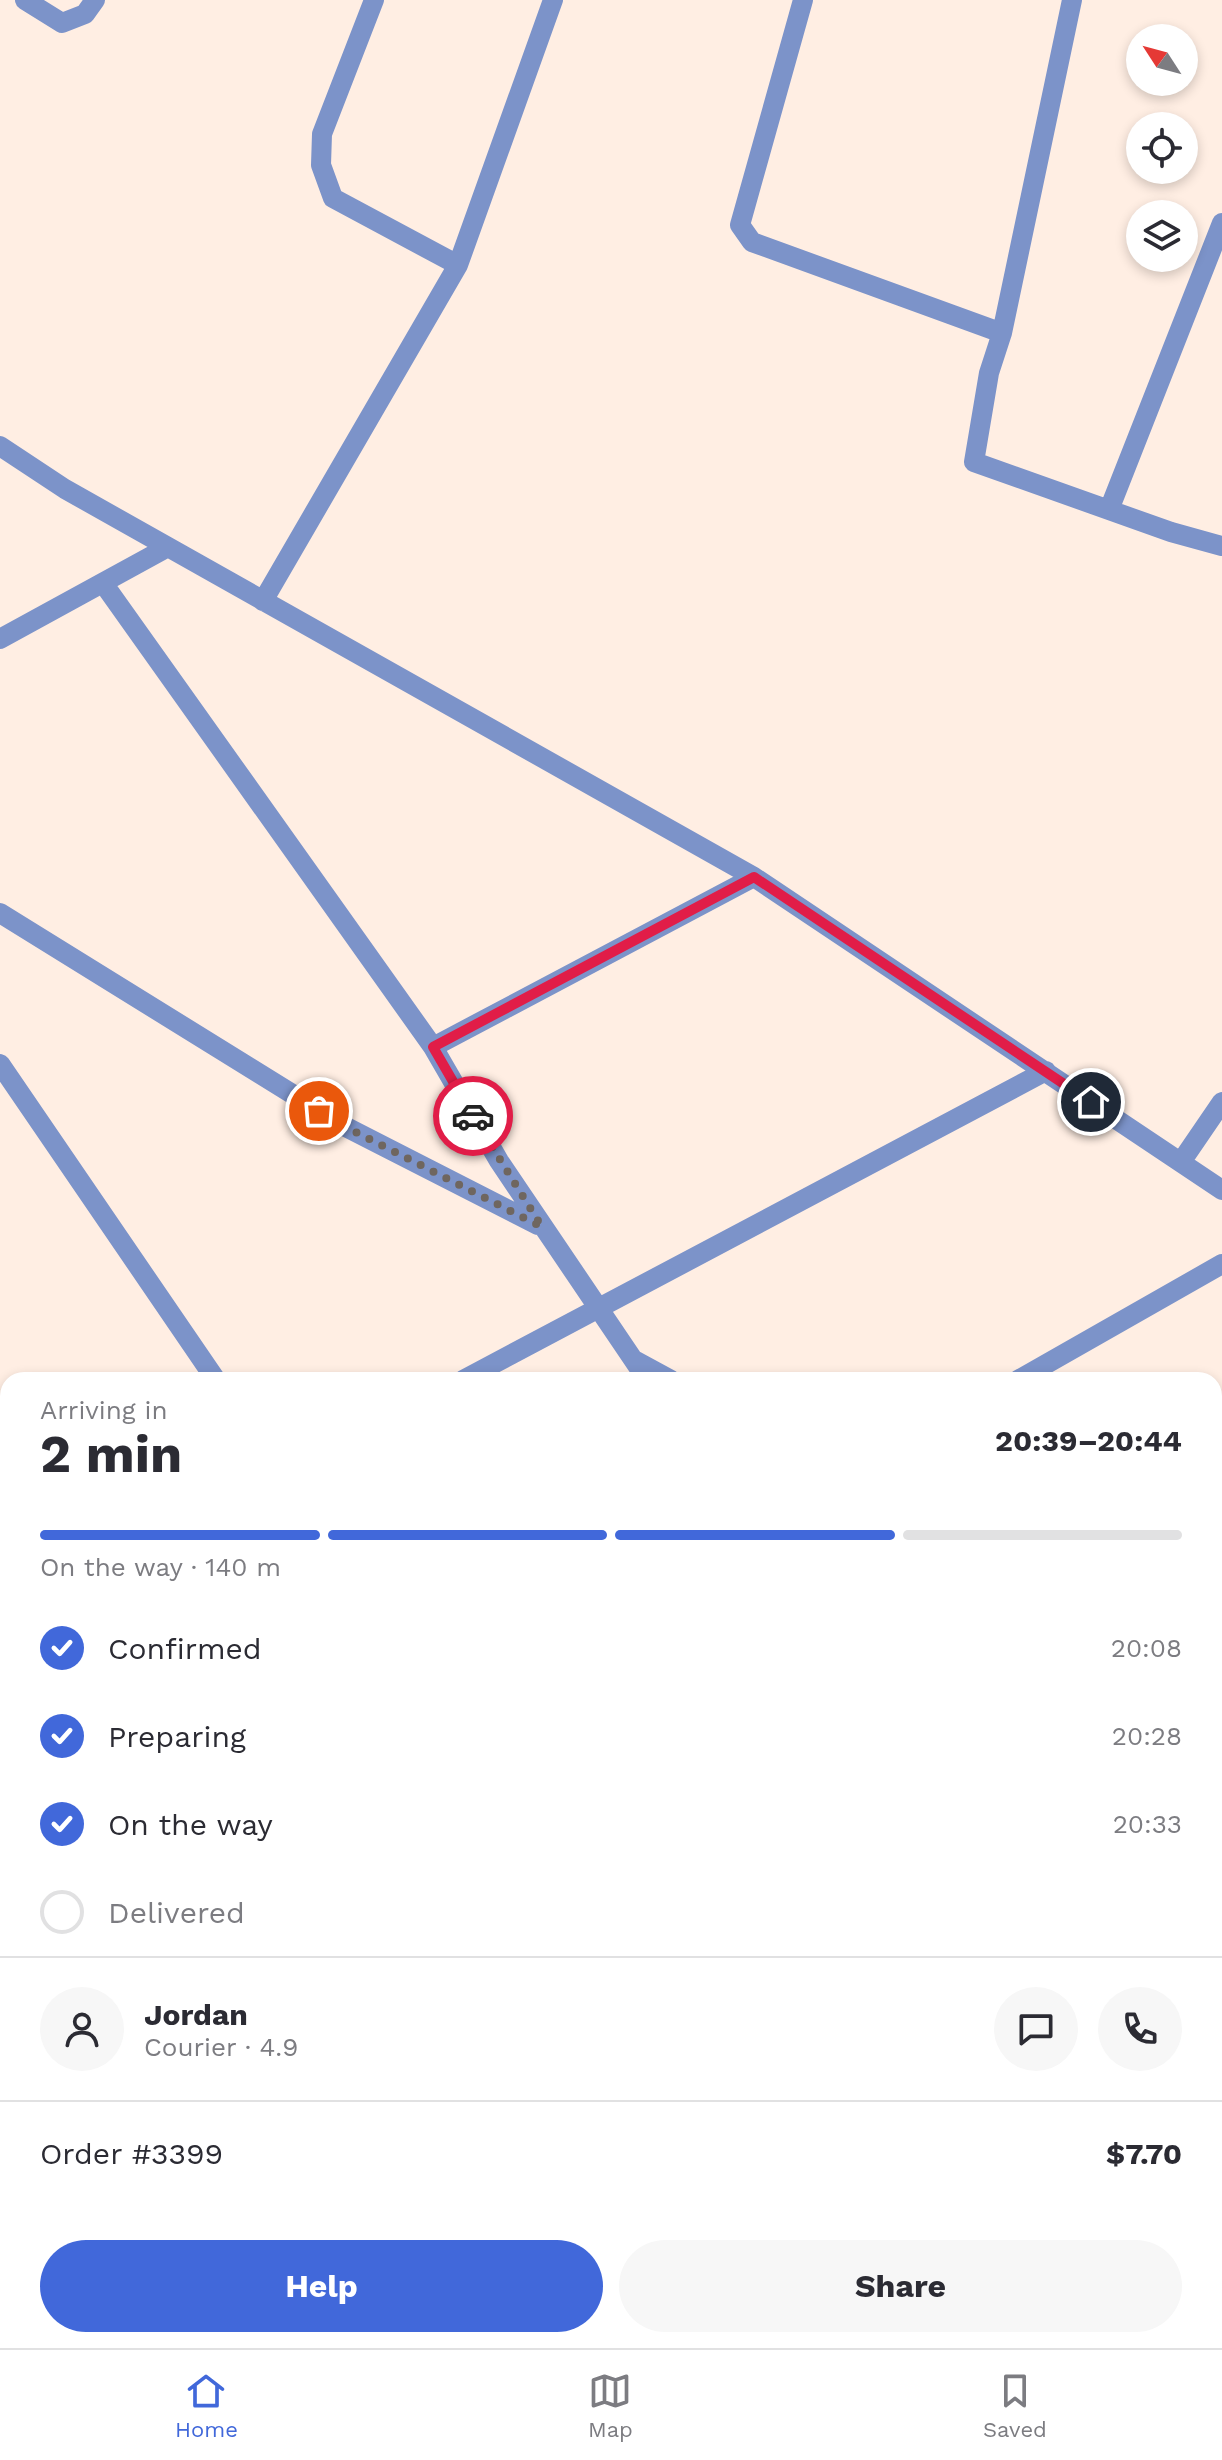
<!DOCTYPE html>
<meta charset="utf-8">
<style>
body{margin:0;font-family:"Work Sans",sans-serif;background:#f7f7f7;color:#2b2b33;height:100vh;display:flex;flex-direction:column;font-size:30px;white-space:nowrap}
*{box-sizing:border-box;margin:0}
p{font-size:26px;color:#7c7c81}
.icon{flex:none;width:44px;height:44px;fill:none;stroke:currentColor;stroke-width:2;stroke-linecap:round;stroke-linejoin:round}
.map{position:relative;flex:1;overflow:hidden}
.panel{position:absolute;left:0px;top:1372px;width:1222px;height:976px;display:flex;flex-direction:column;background:#fff;border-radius:24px 24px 0 0;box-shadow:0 4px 12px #0003}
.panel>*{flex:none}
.needle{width:52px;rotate:306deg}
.controls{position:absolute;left:1126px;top:24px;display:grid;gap:16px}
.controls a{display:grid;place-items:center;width:72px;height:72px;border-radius:50%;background:#fff;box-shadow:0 4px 12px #0003;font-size:40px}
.pin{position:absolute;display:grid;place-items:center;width:68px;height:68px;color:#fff;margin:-34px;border:4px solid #fff;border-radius:50%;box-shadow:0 2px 8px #0007}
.courier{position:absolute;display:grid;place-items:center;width:80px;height:80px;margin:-40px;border:6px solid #e11d48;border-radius:50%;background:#fff;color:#222;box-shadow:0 2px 10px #0007}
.head em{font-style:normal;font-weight:700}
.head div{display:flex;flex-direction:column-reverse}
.head{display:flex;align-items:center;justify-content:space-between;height:136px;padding:0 40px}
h1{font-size:52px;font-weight:700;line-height:60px}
.bar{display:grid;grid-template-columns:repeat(4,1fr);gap:12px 8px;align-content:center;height:96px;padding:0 40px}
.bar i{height:10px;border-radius:6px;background:#e1e1e2}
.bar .active{background:#4168da}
.bar p{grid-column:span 4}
.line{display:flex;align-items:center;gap:20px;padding:0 40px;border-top:2px solid #e1e1e2}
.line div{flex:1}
.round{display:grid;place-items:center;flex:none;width:84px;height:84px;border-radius:42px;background:#f7f7f7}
ol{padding:0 40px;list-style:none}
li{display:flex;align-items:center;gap:24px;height:88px}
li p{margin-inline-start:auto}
li .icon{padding:8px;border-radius:50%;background:#4168da;color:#fff;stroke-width:4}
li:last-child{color:#7c7c81}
li i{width:44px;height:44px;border:4px solid #e1e1e2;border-radius:50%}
.cta{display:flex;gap:16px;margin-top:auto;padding:16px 40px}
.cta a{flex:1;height:92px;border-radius:48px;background:#4168da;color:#fff;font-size:32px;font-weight:700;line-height:92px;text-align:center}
.cta a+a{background:#f7f7f7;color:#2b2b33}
.dock{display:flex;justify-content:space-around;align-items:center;height:112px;border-top:2px solid #e1e1e2;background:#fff;font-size:22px;color:#7c7c81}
.dock a{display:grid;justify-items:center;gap:4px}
.dock .active{color:#4168da}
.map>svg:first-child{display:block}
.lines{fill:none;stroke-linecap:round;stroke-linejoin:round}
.minor{stroke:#7c93c9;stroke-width:20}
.highway{stroke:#0a148d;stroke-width:24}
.done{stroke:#6f665f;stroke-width:8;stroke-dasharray:0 14.4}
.route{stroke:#e11d48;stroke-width:10}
</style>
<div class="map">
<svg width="1222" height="2348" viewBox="0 0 1222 2348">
<rect width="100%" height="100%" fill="#ffeee3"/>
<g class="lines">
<path class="minor" d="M25,0L62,23L85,14L95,0
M374,0L322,134L321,165L333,198L458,265
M803,0L740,225L752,242L1002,333
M1072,0L1002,333L989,373L974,462L1171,532L1222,546
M0,446L65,489L754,877L1222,1190
M1109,510L1222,223
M103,583L433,1047L499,1161L647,1380
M263,601L458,265L553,0
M0,639L168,547
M0,913L344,1126L538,1225
M433,1047L754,877
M0,1064L216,1380
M1181,1162L1222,1102
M636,1361L671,1380
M463,1380L1046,1071
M1018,1380L1222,1264
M1214,1576L1222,1572
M0,1627L8,1622
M0,1670L8,1682
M1214,1731L1222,1737
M1214,2180L1222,2176
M0,2231L8,2227
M436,2340L441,2348
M899,2348L914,2340"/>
<path class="highway" d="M1214,2281L1222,2277
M1087,2348L1102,2340
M1204,2348L1222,2339"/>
</g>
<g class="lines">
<path class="done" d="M319,1111L344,1126L542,1227L473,1116"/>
<path class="route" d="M473,1116L433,1047L754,877L1091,1102"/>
</g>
</svg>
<div class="controls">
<a><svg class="needle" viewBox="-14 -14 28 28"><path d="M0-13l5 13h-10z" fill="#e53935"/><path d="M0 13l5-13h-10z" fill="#7c7c81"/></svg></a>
<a><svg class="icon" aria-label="locate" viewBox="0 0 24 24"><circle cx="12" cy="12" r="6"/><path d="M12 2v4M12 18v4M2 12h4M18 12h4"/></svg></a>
<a><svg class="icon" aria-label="layers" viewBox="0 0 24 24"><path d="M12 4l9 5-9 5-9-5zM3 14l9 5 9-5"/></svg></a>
</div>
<div class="pin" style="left:319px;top:1111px;background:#ea580c"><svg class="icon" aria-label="bag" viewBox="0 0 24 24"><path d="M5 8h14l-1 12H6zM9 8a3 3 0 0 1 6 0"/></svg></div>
<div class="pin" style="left:1091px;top:1102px;background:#1f2937"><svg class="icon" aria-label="home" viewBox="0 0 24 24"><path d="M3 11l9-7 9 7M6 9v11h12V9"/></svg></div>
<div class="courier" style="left:473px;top:1116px"><svg class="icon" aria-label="car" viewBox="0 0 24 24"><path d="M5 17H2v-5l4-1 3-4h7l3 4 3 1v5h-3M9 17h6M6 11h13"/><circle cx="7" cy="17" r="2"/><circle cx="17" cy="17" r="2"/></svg></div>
<section class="panel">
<div class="head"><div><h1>2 min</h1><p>Arriving in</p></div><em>20:39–20:44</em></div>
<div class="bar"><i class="active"></i><i class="active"></i><i class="active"></i><i></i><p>On the way · 140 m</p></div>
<ol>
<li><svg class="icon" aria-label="check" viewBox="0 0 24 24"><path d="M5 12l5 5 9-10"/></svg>Confirmed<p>20:08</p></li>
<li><svg class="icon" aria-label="check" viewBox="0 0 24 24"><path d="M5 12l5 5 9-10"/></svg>Preparing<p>20:28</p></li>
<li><svg class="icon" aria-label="check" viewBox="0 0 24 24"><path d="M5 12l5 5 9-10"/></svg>On the way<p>20:33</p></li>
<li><i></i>Delivered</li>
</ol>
<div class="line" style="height:144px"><a class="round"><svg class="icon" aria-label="person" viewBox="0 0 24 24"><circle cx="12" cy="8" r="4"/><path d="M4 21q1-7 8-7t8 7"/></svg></a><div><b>Jordan</b><p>Courier · 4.9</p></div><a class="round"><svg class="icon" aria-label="chat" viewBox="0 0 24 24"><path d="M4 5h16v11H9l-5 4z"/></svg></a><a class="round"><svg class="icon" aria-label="phone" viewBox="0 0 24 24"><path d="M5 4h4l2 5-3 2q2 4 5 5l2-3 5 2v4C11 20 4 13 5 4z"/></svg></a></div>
<div class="line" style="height:104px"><div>Order #3399</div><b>$7.70</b></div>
<div class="cta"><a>Help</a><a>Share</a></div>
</section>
</div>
<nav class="dock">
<a class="active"><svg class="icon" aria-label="home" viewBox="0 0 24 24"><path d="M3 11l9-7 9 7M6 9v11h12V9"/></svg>Home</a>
<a><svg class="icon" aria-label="map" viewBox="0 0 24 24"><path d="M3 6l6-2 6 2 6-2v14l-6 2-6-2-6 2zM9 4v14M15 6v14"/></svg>Map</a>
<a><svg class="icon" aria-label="saved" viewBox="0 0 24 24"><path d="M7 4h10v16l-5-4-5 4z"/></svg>Saved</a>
</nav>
